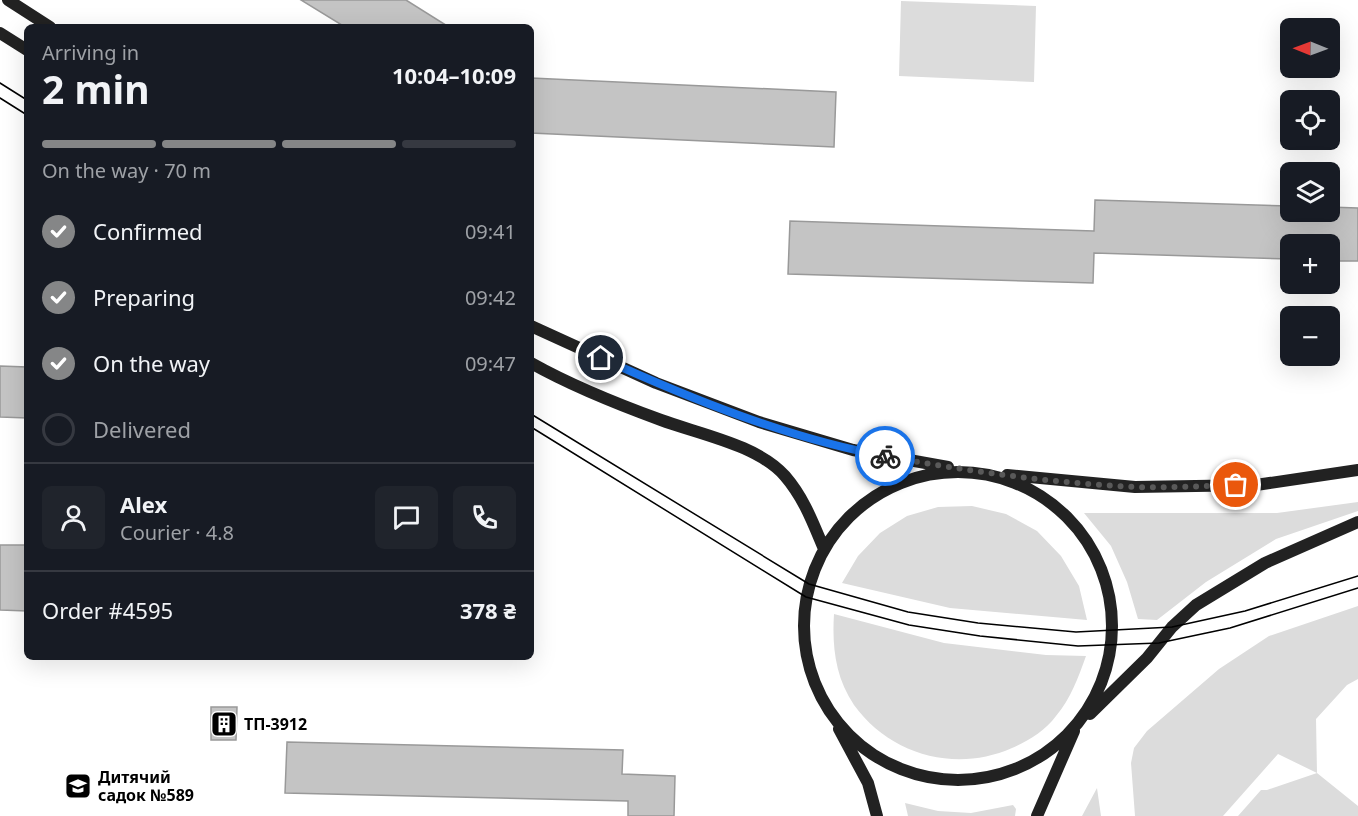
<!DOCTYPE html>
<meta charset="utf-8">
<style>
body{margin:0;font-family:"Noto Sans",sans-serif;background:#20242c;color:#f1f3f6;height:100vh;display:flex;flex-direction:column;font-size:22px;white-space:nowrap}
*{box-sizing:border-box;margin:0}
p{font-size:20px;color:#9ea1a6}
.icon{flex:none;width:33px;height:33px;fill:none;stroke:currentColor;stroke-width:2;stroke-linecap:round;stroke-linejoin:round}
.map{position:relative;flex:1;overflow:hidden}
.drawer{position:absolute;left:24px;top:24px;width:510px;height:636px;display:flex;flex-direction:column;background:#171b24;border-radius:9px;box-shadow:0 6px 24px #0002}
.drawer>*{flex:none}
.needle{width:39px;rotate:271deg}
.buttons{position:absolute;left:1280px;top:18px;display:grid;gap:12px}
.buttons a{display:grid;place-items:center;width:60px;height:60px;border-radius:9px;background:#171b24;box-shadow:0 6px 24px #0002;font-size:30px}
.pin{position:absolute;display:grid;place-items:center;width:51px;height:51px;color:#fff;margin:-26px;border:3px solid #fff;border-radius:50%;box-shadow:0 2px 6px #0007}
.courier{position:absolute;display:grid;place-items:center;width:60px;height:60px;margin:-30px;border:4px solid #1a73e8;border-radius:50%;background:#fff;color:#222;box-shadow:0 2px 8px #0007}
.headline em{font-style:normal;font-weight:700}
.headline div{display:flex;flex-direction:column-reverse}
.headline{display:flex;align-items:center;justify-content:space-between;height:102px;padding:0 18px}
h1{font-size:39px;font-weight:700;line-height:45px}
.bar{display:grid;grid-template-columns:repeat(4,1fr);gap:9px 6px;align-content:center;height:72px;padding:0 18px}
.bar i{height:8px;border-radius:4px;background:#363941}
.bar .on{background:#858687}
.bar p{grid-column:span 4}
.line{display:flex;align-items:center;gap:15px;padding:0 18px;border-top:2px solid #363941}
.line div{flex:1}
.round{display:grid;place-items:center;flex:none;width:63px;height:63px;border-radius:9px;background:#20242c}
ol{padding:0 18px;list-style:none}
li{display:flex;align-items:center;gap:18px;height:66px}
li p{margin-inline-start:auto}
li .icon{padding:6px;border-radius:50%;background:#858687;color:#fff;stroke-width:4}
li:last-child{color:#9ea1a6}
li i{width:33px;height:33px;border:3px solid #363941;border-radius:50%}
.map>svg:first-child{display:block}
.green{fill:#dcdcdc}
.building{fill:#c4c4c4;stroke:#999;stroke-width:1.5}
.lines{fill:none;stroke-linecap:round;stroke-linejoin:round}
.secondary{stroke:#222;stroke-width:12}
.tram{stroke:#000;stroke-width:1.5}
.done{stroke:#595959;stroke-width:6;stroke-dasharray:0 10.8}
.route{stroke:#1a73e8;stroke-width:8}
.labels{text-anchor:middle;stroke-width:4.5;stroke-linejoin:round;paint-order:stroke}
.poi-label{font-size:16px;font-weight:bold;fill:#000;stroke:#fff;text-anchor:start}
</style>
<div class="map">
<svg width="1358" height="816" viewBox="0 0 1358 816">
<rect width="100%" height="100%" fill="#fff"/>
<path class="green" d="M901,1L1036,6L1034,82L899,76Z
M1358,502V511L1276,539L1206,582L1157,620L1138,619L1127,582L1111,546L1084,513H1277Z
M972,506L1006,514L1037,531L1061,556L1079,586L1087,620L950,608L842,583L858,556L880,533L907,516L938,507Z
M1358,606V679L1347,685L1316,719L1317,773L1358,806V816H1238L1261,790H1267L1317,773L1278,754L1223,816H1135L1131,763L1134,748L1147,731L1219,669L1269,636Z
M834,614L944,643L1046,655L1086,656C1078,678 1071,698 1056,716C1045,731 1028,741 1012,748C956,773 890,755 854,705C835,677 832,646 834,614Z
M1097,788L1101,816H1082Z
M905,803L938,811L971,813L1013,805L1016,809L1015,816H908Z"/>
<path class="building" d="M301,0H406L449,27H345Z
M531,78L836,92L834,147L531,133Z
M1095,200L1290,206V212H1329V207L1358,208V261H1329V244H1290V259L1094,253L1093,283L788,274L790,221L1094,231Z
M0,366L27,367V418L0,417Z
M0,545H27V611L0,610Z
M211,707H237L236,740H211Z
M287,742L623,750L622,774L675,776L674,816H628V801L285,793Z"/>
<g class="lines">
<path class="secondary" d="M8,0L50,27
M0,33L27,50
M531,326L656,383L759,422L853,450L948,467
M531,363C572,386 617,404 661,420C699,434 758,445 785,476C804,498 813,523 824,549
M804 626a154 154 0 1 1 308 0a154 154 0 1 1-308 0Z
M1007,475L1135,487L1256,485L1358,470
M1090,714L1147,658L1172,627L1196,605L1265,563L1358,522
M839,729L868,783L877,816
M1037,816L1074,731"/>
<path class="tram" d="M0,83L27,100
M0,98L27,115
M531,414L809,584L908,612L978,623L1076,632L1172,627L1245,611L1358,576
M531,427L806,597L909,625L980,636L1078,646L1159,643L1230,628L1358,588"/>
</g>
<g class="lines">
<path class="done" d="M885,456C967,471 1051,483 1135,487C1168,488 1202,486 1236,485"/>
<path class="route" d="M601,358C689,398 789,439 885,456"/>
</g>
<defs>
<symbol id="building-square" viewBox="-11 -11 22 22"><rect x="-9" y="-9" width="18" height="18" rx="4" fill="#000" stroke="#fff"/><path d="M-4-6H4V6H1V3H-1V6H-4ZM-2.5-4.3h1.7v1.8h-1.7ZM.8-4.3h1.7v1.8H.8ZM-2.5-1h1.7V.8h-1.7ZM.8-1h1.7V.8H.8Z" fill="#fff"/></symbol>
<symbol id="school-square" viewBox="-11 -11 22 22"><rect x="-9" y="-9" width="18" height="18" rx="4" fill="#000" stroke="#fff"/><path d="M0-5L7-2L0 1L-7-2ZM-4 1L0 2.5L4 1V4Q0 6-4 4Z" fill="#fff"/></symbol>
</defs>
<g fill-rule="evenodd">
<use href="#building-square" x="209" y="709" width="30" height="30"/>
<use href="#school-square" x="63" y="771" width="30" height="30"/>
</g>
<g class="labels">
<g class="poi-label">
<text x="244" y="730">ТП-3912</text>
<text x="98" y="783">Дитячий<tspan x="98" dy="18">садок №589</tspan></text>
</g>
</g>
</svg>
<div class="buttons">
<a><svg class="needle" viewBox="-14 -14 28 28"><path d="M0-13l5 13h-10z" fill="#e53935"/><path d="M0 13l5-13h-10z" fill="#9ea1a6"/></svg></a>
<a><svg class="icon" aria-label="locate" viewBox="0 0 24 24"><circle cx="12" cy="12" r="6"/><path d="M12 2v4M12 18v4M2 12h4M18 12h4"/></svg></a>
<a><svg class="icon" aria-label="layers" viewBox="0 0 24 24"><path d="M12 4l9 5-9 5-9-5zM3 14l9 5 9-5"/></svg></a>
<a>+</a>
<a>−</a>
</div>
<div class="pin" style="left:1236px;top:485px;background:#ea580c"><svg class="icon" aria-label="bag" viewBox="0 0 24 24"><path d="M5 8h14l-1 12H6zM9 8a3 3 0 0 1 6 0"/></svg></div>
<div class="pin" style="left:601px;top:358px;background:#1f2937"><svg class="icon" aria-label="home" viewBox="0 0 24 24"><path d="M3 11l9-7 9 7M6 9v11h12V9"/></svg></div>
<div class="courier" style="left:885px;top:456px"><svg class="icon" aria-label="bike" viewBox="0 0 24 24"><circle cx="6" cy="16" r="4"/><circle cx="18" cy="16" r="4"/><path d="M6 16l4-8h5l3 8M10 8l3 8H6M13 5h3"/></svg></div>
<section class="drawer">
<div class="headline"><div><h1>2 min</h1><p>Arriving in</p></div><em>10:04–10:09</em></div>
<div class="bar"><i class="on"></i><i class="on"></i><i class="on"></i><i></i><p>On the way · 70 m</p></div>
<ol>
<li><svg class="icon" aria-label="check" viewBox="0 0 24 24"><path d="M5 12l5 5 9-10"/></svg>Confirmed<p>09:41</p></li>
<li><svg class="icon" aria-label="check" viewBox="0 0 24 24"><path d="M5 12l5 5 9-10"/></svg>Preparing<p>09:42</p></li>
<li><svg class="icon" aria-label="check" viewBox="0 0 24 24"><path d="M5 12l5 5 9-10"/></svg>On the way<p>09:47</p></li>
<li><i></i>Delivered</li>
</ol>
<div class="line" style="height:108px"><a class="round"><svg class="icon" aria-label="person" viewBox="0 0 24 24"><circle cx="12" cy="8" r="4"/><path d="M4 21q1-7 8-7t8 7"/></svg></a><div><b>Alex</b><p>Courier · 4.8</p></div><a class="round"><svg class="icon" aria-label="chat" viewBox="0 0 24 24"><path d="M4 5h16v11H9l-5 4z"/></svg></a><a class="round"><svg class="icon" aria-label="phone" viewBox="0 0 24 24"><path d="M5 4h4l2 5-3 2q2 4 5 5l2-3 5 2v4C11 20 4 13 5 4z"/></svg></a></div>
<div class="line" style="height:78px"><div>Order #4595</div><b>378 ₴</b></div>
</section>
</div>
